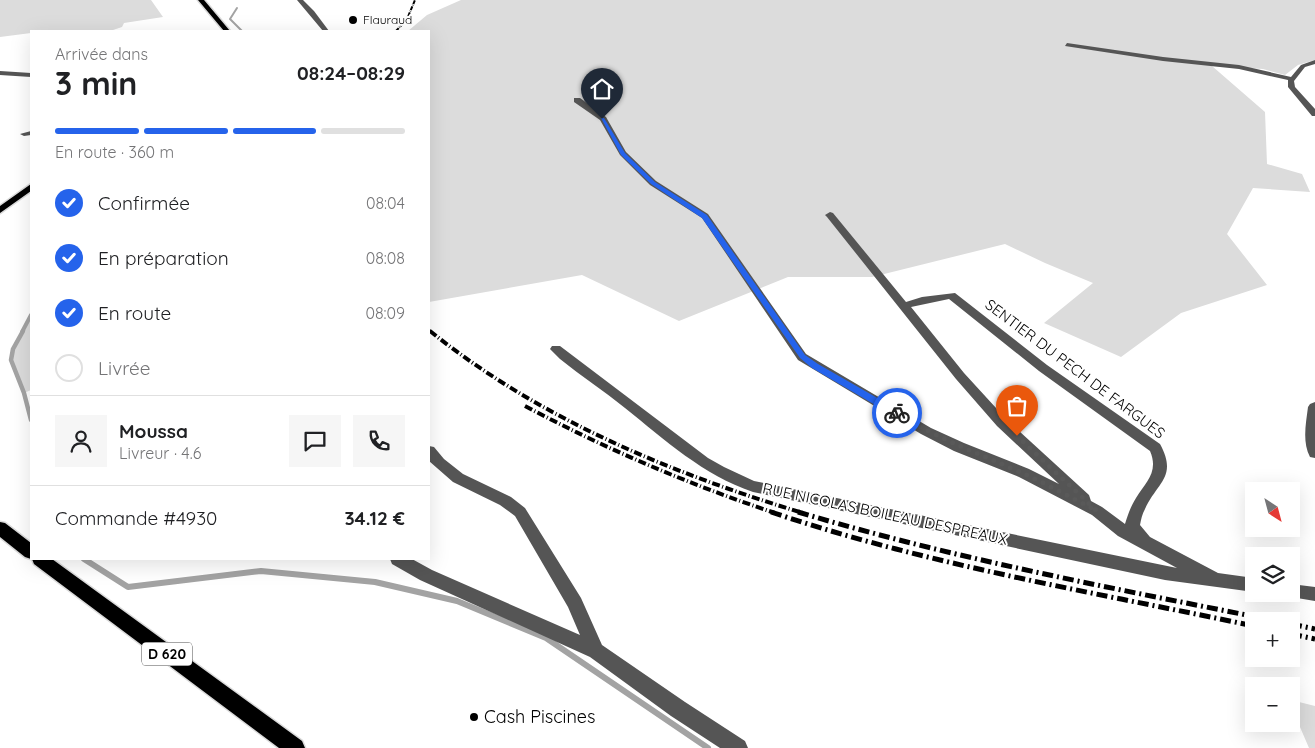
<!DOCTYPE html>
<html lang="fr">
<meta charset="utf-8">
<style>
body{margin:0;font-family:Quicksand,sans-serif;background:#f6f6f6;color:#202124;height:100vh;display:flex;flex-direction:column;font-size:19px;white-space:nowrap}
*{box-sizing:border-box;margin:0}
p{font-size:16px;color:#757577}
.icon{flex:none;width:28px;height:28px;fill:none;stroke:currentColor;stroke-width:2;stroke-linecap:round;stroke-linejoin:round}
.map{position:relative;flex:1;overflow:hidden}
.drawer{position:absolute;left:30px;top:30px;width:400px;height:530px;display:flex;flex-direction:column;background:#fff;border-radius:0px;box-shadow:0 5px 20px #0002}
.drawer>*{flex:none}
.needle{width:32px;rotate:144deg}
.buttons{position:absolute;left:1245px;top:482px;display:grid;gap:10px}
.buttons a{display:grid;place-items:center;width:55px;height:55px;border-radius:0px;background:#fff;box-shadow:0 5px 20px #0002;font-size:25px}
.pin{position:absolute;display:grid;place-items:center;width:42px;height:42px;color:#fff;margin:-51px -21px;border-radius:50% 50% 50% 0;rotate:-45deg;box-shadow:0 0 5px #0007}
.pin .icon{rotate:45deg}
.courier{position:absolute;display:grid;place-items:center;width:50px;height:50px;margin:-25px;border:4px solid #2563eb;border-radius:50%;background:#fff;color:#222;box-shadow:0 1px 6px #0007}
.head em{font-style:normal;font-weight:800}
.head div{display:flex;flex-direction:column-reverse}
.head{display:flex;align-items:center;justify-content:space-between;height:85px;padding:0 25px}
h1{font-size:32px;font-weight:800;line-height:38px}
.bar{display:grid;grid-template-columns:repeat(4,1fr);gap:8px 5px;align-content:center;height:60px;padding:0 25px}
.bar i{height:6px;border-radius:4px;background:#e0e0e0}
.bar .current{background:#2563eb}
.bar p{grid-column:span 4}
.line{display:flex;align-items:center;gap:12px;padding:0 25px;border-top:1px solid #e0e0e0}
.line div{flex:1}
.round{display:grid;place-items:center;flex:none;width:52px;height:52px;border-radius:0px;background:#f6f6f6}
ol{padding:0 25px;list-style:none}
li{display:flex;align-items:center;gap:15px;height:55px}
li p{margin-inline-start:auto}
li .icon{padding:5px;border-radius:50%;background:#2563eb;color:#fff;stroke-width:4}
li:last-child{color:#757577}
li i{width:28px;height:28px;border:2px solid #e0e0e0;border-radius:50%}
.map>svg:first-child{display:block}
.green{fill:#dcdcdc}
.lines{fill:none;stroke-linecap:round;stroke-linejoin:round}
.stream-far3{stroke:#a3a3a3;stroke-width:2}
.stream-far2{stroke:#a3a3a3;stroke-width:4}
.stream-far1{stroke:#a3a3a3;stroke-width:4.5}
.stream{stroke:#a3a3a3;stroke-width:6}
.major-casing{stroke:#dbdbdb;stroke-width:3}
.minor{fill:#555;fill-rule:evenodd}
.major{fill:#000;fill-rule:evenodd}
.rail-far3{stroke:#000;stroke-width:2;stroke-dasharray:4 1 0.5 1;stroke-linecap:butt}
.rail-far2{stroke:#000;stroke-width:3;stroke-dasharray:6 2 1 2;stroke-linecap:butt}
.rail-far1{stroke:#000;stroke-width:4;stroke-dasharray:8 2.5 1 2.5;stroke-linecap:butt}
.rail{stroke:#000;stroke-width:5;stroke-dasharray:11 4 2 4;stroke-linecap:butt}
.route{fill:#2563eb}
.done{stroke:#595959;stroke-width:5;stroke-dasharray:0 9}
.poi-dot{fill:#000;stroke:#fff;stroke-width:2}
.labels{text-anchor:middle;stroke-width:4;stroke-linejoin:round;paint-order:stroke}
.far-poi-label{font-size:12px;fill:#000;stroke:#fff;text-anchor:start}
.shield{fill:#fff;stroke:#4c4c4c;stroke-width:1}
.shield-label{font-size:14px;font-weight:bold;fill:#000}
.street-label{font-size:15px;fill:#000;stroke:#fff}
.near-poi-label{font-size:18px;fill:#000;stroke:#fff;text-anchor:start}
</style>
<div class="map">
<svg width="1315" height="748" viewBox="0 0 1315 748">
<rect width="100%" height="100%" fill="#fff"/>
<path class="green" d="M0,0H151L163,17L124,23L122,27L110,31H31V33L0,37Z
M461,0H1315V60L1298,65L1285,75L1263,69L1212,66L1265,112L1267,164L1302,174L1310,192L1253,188L1227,234L1267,285L1181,313L1121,357L1044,323L1093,283L1045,263L1005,244L872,277H788L679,321L582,275L429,302V31H408L427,15Z
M31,315V390L24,393L11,360L13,349Z
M1291,700L1315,706V748H1309L1291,706Z"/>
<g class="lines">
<path class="stream-far3" d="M237,8L230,19L242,31"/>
<path class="stream-far2" d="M22,332L31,315"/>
<path class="stream-far1" d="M23,331L13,349L11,360L24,393L31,420"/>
<path class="stream" d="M84,559L128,587L261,571L375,582L457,601L546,638L708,748"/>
<defs>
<path id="major" d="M198,0H204L230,31H224Z
M31,184V191L0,213V206Z
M0,522L5,523L31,543V559L25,557L0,537Z
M32,559H52L302,741L305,748H279L34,564Z"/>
</defs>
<use href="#major" class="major-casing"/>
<path class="minor" d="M297,0H303L314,11L329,31H323Z
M1067,43L1163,57L1239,65L1291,77L1301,65L1315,60V64L1305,67L1294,81L1295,87L1315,109V116H1312L1288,87V80L1239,69L1163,61L1065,46Z
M0,71L31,73V77L0,75Z
M574,98H580L606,117L626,152L656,181L708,214L806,354L931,428L964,443L1029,469L1059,484L997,426L956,379L827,217L825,215L830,212L833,213L906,302L922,297L955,293L1047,365L1160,444C1178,477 1157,482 1145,509C1142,514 1141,520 1140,525L1150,537L1218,573L1254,578V592L1165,580L753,492C703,475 665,440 625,408C604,391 581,376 560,359L550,349L552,346H560L708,458L724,467L754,481L1177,568L1118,536L1092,515L1019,477L954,451L921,434L798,360L702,218L650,185L620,155L600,120L574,102ZM949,299L1039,371L1150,451C1159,472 1146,482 1136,498C1131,506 1128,514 1125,524L1102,507L1091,501L1089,495L1007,420L964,373L911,307Z
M31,131V135L24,136L20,134Z
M1315,402V458L1310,457C1302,442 1306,423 1308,407L1310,404Z
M429,446L434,447L444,459L463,474L511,497L525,508L581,598L602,645L685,702L745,741L748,748H720L671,716L590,657L420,580L392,564L390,559H412L432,570L580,635L568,607L515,516L500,505L453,482L429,461Z
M1291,584L1315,587V601L1285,596L1284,594H1291Z"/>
<use href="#major" class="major"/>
<path class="rail-far3" d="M396,31L407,19L415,0"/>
<path class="rail-far2" d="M429,330L431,332"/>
<path class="rail-far1" d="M430,331C538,418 670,473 803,513
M525,406C606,449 688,484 775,513"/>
<path class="rail" d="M771,512C928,565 1092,592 1254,626
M798,512C955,559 1116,589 1277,621
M1291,624L1315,629
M1291,634L1315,639"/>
</g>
<path class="route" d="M601,118H604L625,153L655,182L707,215L805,355L818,364L900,411V416H894L812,368L800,358L702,218L651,184L621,155Z"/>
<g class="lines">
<path class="done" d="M897,413C938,439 978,453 1022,473C1047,484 1072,498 1097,511L1017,436"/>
</g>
<g class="poi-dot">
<circle cx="353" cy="20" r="5"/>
<circle cx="474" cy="717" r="5"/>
</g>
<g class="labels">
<g class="far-poi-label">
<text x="363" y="24">Flauraud</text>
</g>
<rect class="shield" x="142" y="642.5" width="50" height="23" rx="4"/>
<g class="shield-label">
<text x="167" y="659">D 620</text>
</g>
<g class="street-label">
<text transform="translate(1075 369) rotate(37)" y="5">SENTIER DU PECH DE FARGUES</text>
<text transform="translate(885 514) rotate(12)" y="5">RUE NICOLAS BOILEAU DESPREAUX</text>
</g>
<g class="near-poi-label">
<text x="484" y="723">Cash Piscines</text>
</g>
</g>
</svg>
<div class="buttons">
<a><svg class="needle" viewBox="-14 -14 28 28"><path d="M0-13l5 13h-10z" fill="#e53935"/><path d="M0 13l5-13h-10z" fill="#757577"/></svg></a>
<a><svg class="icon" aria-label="layers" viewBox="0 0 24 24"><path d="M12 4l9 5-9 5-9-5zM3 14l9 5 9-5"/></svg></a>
<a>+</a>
<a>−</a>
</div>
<div class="pin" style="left:1017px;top:436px;background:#ea580c"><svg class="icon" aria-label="bag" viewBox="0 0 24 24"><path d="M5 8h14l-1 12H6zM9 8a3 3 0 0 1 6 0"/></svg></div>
<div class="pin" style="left:602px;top:119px;background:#1f2937"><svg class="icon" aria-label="home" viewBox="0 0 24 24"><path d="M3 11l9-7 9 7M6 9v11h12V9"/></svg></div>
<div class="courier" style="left:897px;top:413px"><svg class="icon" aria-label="bike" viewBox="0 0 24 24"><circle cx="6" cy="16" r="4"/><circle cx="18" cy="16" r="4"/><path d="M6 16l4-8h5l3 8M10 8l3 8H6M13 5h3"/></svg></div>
<section class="drawer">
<div class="head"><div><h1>3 min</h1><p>Arrivée dans</p></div><em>08:24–08:29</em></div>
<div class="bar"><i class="current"></i><i class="current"></i><i class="current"></i><i></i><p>En route · 360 m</p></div>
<ol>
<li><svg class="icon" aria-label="check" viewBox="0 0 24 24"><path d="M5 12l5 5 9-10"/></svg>Confirmée<p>08:04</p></li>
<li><svg class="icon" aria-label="check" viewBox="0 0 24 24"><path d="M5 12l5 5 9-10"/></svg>En préparation<p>08:08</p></li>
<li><svg class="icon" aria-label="check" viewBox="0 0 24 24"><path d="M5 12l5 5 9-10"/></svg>En route<p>08:09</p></li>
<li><i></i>Livrée</li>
</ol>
<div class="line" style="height:90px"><a class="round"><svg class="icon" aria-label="person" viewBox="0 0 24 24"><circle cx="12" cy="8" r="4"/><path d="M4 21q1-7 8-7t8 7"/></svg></a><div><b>Moussa</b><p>Livreur · 4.6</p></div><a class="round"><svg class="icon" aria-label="chat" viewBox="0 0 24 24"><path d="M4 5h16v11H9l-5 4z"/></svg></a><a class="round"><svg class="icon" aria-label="phone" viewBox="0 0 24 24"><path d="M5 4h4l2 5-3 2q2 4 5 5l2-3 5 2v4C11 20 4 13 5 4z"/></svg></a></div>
<div class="line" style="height:65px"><div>Commande #4930</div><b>34.12 €</b></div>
</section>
</div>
